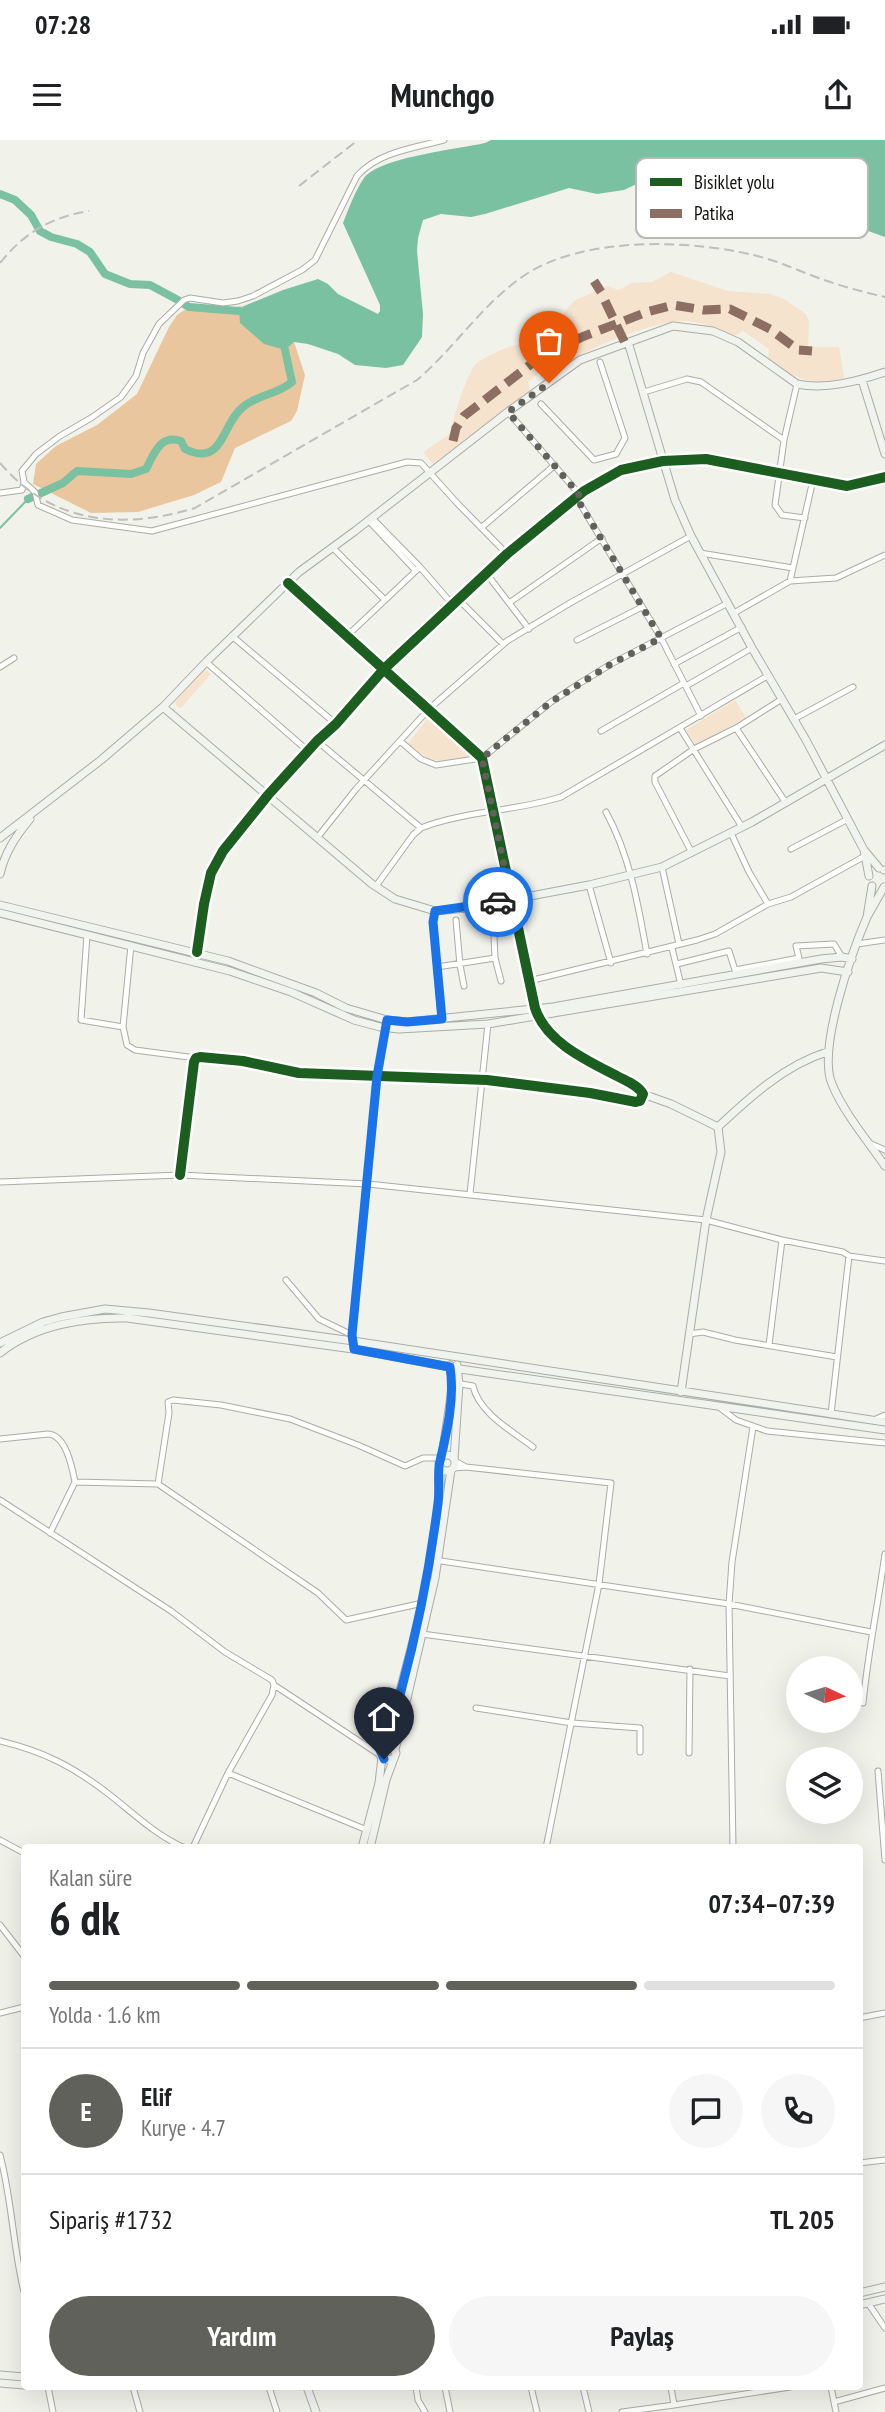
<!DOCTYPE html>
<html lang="tr">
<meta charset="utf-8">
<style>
body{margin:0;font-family:"PT Sans Narrow",sans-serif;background:#f6f6f6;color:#202124;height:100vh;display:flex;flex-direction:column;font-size:26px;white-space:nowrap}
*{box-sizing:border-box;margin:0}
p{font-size:23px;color:#757577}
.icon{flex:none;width:38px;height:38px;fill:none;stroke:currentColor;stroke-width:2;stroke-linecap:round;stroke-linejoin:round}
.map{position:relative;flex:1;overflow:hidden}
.drawer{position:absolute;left:21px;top:1704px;width:842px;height:546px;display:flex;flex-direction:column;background:#fff;border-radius:7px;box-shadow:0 7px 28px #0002}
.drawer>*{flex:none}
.needle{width:46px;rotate:94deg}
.controls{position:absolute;left:786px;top:1516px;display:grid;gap:14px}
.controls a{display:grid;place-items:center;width:77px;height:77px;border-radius:50%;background:#fff;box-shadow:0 7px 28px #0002;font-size:35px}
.pin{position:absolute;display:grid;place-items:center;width:60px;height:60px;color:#fff;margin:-72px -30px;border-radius:50% 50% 50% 0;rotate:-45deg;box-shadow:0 0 7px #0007}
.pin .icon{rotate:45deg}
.courier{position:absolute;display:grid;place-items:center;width:70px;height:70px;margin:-35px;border:5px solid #1a73e8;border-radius:50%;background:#fff;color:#222;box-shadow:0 2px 9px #0007}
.headline em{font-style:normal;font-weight:700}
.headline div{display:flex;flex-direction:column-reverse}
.headline{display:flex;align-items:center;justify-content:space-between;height:119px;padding:0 28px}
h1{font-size:46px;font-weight:700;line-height:52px}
.bar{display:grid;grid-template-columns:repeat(4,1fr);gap:10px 7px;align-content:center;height:84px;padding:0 28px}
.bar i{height:9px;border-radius:5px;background:#e0e0e0}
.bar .current{background:#60615b}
.bar p{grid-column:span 4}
.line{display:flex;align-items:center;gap:18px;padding:0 28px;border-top:2px solid #e0e0e0}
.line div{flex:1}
.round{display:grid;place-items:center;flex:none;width:74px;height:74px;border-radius:37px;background:#f6f6f6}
.primary-button{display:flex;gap:14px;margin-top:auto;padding:14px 28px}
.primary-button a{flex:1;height:80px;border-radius:42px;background:#60615b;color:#fff;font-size:28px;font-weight:700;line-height:80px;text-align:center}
.primary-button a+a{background:#f6f6f6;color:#202124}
.status{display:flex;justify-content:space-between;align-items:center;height:49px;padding:0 35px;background:#fff;direction:ltr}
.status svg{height:19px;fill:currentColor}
header{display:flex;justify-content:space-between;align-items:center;height:91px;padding:0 28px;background:#fff;font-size:32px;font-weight:700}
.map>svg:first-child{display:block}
.green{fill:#f5e3cd}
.forest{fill:#e9c69e}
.water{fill:#7ac1a2}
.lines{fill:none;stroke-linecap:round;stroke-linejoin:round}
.stream{stroke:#7ac1a2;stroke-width:2}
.river{stroke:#7ac1a2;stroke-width:8}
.street-casing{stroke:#abaca6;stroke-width:7}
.secondary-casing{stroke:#abaca6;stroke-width:9}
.street{stroke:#fdfdfc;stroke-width:5}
.secondary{stroke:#f1f3ef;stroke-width:7}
.rail{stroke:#bebebc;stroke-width:2;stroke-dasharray:10 5;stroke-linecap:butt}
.quiet{stroke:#8d6e63;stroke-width:9;stroke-dasharray:18 9;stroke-linecap:butt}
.cycleway-casing{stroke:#fff;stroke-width:15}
.cycleway{stroke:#1b5e20;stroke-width:10}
.done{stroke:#60615b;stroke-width:7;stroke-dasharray:0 12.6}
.route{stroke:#1a73e8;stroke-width:9}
.key{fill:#fff;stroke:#b8b8b7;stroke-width:2}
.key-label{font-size:19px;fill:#12130e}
</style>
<div class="status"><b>07:28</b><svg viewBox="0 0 49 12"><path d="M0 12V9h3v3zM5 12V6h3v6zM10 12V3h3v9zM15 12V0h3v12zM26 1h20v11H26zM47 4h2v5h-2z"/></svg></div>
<header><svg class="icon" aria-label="menu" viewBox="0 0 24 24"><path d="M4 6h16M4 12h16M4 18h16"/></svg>Munchgo<svg class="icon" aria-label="share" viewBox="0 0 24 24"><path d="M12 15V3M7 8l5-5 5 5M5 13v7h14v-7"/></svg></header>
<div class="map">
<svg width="885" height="2272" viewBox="0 0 885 2272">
<rect width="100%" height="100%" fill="#f1f2ea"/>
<path class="green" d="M671,132L728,151L770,154L784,159L806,174L809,182L808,207H839L844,238C809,247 796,238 768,219L769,209L743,191L734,196C717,188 701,181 682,181C650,182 587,209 560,226L551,222L528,242L530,251L433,324L423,312L450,294C452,281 468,230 477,223C483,218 493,214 501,210C514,204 530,203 543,196C558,188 563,169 576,160C583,156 589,156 595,150L594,141H598L600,147L608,146L618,150L632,143L652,142Z
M204,529L211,534L181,568L177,567L175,562Z
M735,560L746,577L697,606L686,590Z
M427,579H431L472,616V620C440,623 434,624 408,604Z"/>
<path class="forest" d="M193,164L219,169L244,166L239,171L294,202L305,235L297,271L291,281L235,308L221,342L194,355L138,372L91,373L33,344L36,324L56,306L97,285L137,254L169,187L177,175Z"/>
<path class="water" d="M491,0H885V97L837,80L795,69L722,63L708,58L671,53L654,40H645L624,50L597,54L569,48L485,74L471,77L441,74L423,80L418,98L417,111L423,174L422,197L403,225L386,228L355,225L338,214L308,204L294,202L285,210L264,204L240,183L239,171L244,166L283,150L318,139L328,144L338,154L378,174L380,171V165L343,83C349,68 355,51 364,38C380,17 459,9 485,3Z"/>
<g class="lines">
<path class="stream" d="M0,388L28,359"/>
<path class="river" d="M0,54L15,60L31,75L40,91L51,97L77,104L90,112L105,134L130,144L150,145L178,160
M184,164L189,167L239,171
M28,359L63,343L77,331L131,334L146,329C154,314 160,294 181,301L185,309C224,328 221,284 243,267C258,254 277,255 292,242L285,210"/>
<defs>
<path id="street" d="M644,252L687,239L701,242L784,300L775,365L782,375L805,378
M541,264L594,320L616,314L625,298L600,222
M508,272L579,354
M784,300L797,244
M24,342L35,352L38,365L72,380L152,391L407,322L421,323L457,363L507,414
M0,353L22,350L24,342L22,331L36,314L60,296L91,278L121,257L136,236L143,213L159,184L184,160L190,158L223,163L238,161L253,156L302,130L315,120L357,36C378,12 414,8 444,0
M576,357L661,498L701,576
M372,378L420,427L452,464
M369,381L416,431
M482,387L555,325
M333,408L385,460
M700,413L793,428
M486,433L529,489
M790,441L813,340
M458,459L503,504
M509,463L602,398
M734,473L790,441L836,438L885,415
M232,496L336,584
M347,496L420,427
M577,500L642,467
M206,522L308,611
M674,524L742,487
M0,527L14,518
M686,546L752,508
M794,579L853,547
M680,588L742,687
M736,588L786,663
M601,591L684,543
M317,601L421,688
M400,601L421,619L436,625L482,618L551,562L580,543L611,524L728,463
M606,672C630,716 638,764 647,814
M317,698L356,649L429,569L507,501L570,463L691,396
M791,709L848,679
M692,713L655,642V636L694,609L736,588L782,559
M662,727L679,804
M589,745L611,823
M376,746L413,695L421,688C464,671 517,671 561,657L769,535
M768,764L791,757L865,716
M435,771L433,782L441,879
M493,775L495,818L501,841
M456,780L460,825L464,846
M87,795L81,880L123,887
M857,804L885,800
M131,805L123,887L127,905L135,910L196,918
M672,808L681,845
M677,824L729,811L735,830L799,818L796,806L834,804L842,817
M437,827L495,818
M529,841L697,800L715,794L768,764L749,732L731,693
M869,1003L885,1010
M0,1042L180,1035L368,1044L706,1080L782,1100L843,1112L849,1116L885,1121
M470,1054L488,884
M286,1140L319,1179L352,1195L353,1209
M689,1194L703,1192L735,1200L837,1217
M352,1195L378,936L387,880
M769,1205L782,1100
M455,1243L473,1246C479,1273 512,1291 533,1307
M719,1267L736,1280L767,1291L885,1303
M831,1274L849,1116
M874,1280L885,1275
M0,1299L48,1294C66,1295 72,1327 75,1342L50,1393
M466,1327L611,1343L599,1444L546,1708
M453,1328L466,1327L455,1321
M75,1342L158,1344L318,1453L346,1480L423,1463
M158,1344L169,1273L168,1262L173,1260L221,1265L290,1279L358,1305L405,1326L423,1318H441
M0,1360L171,1471L225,1512L272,1540L274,1545L272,1555L228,1633
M441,1421L729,1464L871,1492
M422,1494L730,1536
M274,1545L380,1615
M863,1563C868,1513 878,1464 885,1414
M476,1568L572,1583L640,1588V1612
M0,1601C45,1612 74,1627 110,1655C134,1674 157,1696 185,1708
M689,1613L690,1529
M878,1631L885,1720
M0,1700L24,1713
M200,1708L194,1705L228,1633L367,1690
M733,1708L729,1464L732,1422L753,1287
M0,1785L24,1816
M0,1873L24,1867
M859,1878L885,1873
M0,2015C12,2060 13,2107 24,2152
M859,2023L885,2020
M868,2163L885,2188
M48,2247L53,2272
M133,2247L140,2272
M269,2247L277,2272
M416,2247L418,2260L425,2272
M445,2247L450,2272
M531,2247L537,2272
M583,2247L589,2272
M671,2247L674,2265L790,2247
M831,2247L836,2272
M834,2262L885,2248
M622,2272L674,2265"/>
<path id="secondary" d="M628,202L675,360L691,396L752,508L806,600L864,710
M862,240L885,314
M163,567L372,744L395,759L435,771L467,768L589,745L662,727L752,682L885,605
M0,698L101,620L163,567L206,522L299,432L355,391L509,271L580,220L673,186L713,191L738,202L797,244C826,250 858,241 885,232
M884,730H885
M0,734C5,712 16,696 30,679
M869,736L864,710L879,728
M872,746L867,777L884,747
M0,765L228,821L316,853L346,868L387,880L407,882L553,867L821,819L842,817L852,819
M0,773L230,831L291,852L354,880L380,887L399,889L488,884L821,828L848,832
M867,777C852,812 817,909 832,944C844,973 867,1000 885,1026
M197,812L204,764L211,733L223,711L268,655L317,601L336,584L384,529L507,414L584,351L621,330L663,321L706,319L847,346L885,337
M643,954L671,964L718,987
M180,1035L194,922L196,918L200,917L243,921L299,933L487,940L590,953L636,962L640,961L643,954C638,945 626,941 617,936C586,920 546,902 535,868L482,618L288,443
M0,1203L43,1182L61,1177L105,1169L149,1173L353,1201L885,1282
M0,1213C35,1185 84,1177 127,1178L353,1209L460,1229L885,1290
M681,1252L706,1080L721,1012L718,987C750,957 785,925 827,912
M439 1323a8 8 0 1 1 16 0a8 8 0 1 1-16 0Z
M442,1316L453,1243L450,1225
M454,1319L459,1244L457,1225
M386,1605L425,1455L440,1354V1326
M395,1610L435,1438L451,1330
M362,1708L379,1643L382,1617
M370,1708L386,1640L396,1613L390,1605L382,1608L380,1615L384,1619L389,1620L394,1618
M859,2153L885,2147
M859,2165L885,2159
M0,2235L24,2237
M0,2243L24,2245
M307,2247L316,2272"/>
</defs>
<use href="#street" class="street-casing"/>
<use href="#secondary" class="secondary-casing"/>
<use href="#street" class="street"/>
<use href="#secondary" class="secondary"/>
<path class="rail" d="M299,46L358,0
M0,123C24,93 51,77 89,71
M0,323C52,384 122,390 195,368L417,240C456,207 484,161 528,133C589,95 701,99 768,119C782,123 795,129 808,134C833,144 859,151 885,157"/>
<path class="quiet" d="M594,141L601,152
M605,161L625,203
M453,301L456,288L464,276L535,221L582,197L647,172L673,165L704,170L730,169L770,189L798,210L812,211"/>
<defs>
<path id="cycleway" d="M197,812L204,764L211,733L223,711L268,655L317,601L336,584L384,529L507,414L584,351L621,330L663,321L706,319L847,346L885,337
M180,1035L194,922L196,918L200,917L243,921L299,933L487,940L590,953L636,962L640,961L643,954C638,945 626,941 617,936C586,920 546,902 535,868L482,618L288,443"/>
</defs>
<use href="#cycleway" class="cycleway-casing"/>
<use href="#cycleway" class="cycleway"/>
</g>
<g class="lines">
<path class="done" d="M498,762L511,759L482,618L551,562L611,524L661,498L576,357L579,354L508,272L549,243"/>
<path class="route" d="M384,1619L380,1610C393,1594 396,1570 401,1551C418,1488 430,1427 438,1363C440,1351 437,1329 440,1321C447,1291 455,1258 450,1227L354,1209L352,1195L377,936L387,880L407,882L442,879L433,782L435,771L498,762"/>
</g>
<rect x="636" y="18" width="232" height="80" rx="10" class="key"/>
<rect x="650" y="38" width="32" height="8" fill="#1b5e20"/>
<rect x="650" y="69" width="32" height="9" fill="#8d6e63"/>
<g class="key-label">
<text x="694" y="49">Bisiklet yolu</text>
<text x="694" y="80">Patika</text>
</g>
</svg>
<div class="controls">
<a><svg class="needle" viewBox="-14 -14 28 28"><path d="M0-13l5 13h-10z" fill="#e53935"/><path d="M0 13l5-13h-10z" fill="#757577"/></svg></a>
<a><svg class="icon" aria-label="layers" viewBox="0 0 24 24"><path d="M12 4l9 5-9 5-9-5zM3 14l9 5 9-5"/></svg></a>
</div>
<div class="pin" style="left:549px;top:243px;background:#ea580c"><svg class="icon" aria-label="bag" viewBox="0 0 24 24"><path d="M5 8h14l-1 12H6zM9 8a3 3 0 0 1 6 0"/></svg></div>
<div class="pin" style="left:384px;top:1619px;background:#1f2937"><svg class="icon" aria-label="home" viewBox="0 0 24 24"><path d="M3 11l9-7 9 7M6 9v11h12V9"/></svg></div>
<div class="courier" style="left:498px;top:762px"><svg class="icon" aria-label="car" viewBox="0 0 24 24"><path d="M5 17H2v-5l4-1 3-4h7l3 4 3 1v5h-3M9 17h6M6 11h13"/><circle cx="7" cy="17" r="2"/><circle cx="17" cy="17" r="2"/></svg></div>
<section class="drawer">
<div class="headline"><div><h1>6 dk</h1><p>Kalan süre</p></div><em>07:34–07:39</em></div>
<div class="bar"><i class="current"></i><i class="current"></i><i class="current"></i><i></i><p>Yolda · 1.6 km</p></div>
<div class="line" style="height:126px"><b class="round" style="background:#60615b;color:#fff">E</b><div><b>Elif</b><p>Kurye · 4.7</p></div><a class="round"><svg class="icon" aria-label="chat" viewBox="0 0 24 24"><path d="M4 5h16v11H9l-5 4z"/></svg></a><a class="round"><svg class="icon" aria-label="phone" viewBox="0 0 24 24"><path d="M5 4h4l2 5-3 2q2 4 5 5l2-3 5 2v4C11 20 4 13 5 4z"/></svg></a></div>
<div class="line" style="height:91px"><div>Sipariş #1732</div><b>TL 205</b></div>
<div class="primary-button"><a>Yardım</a><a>Paylaş</a></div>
</section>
</div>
